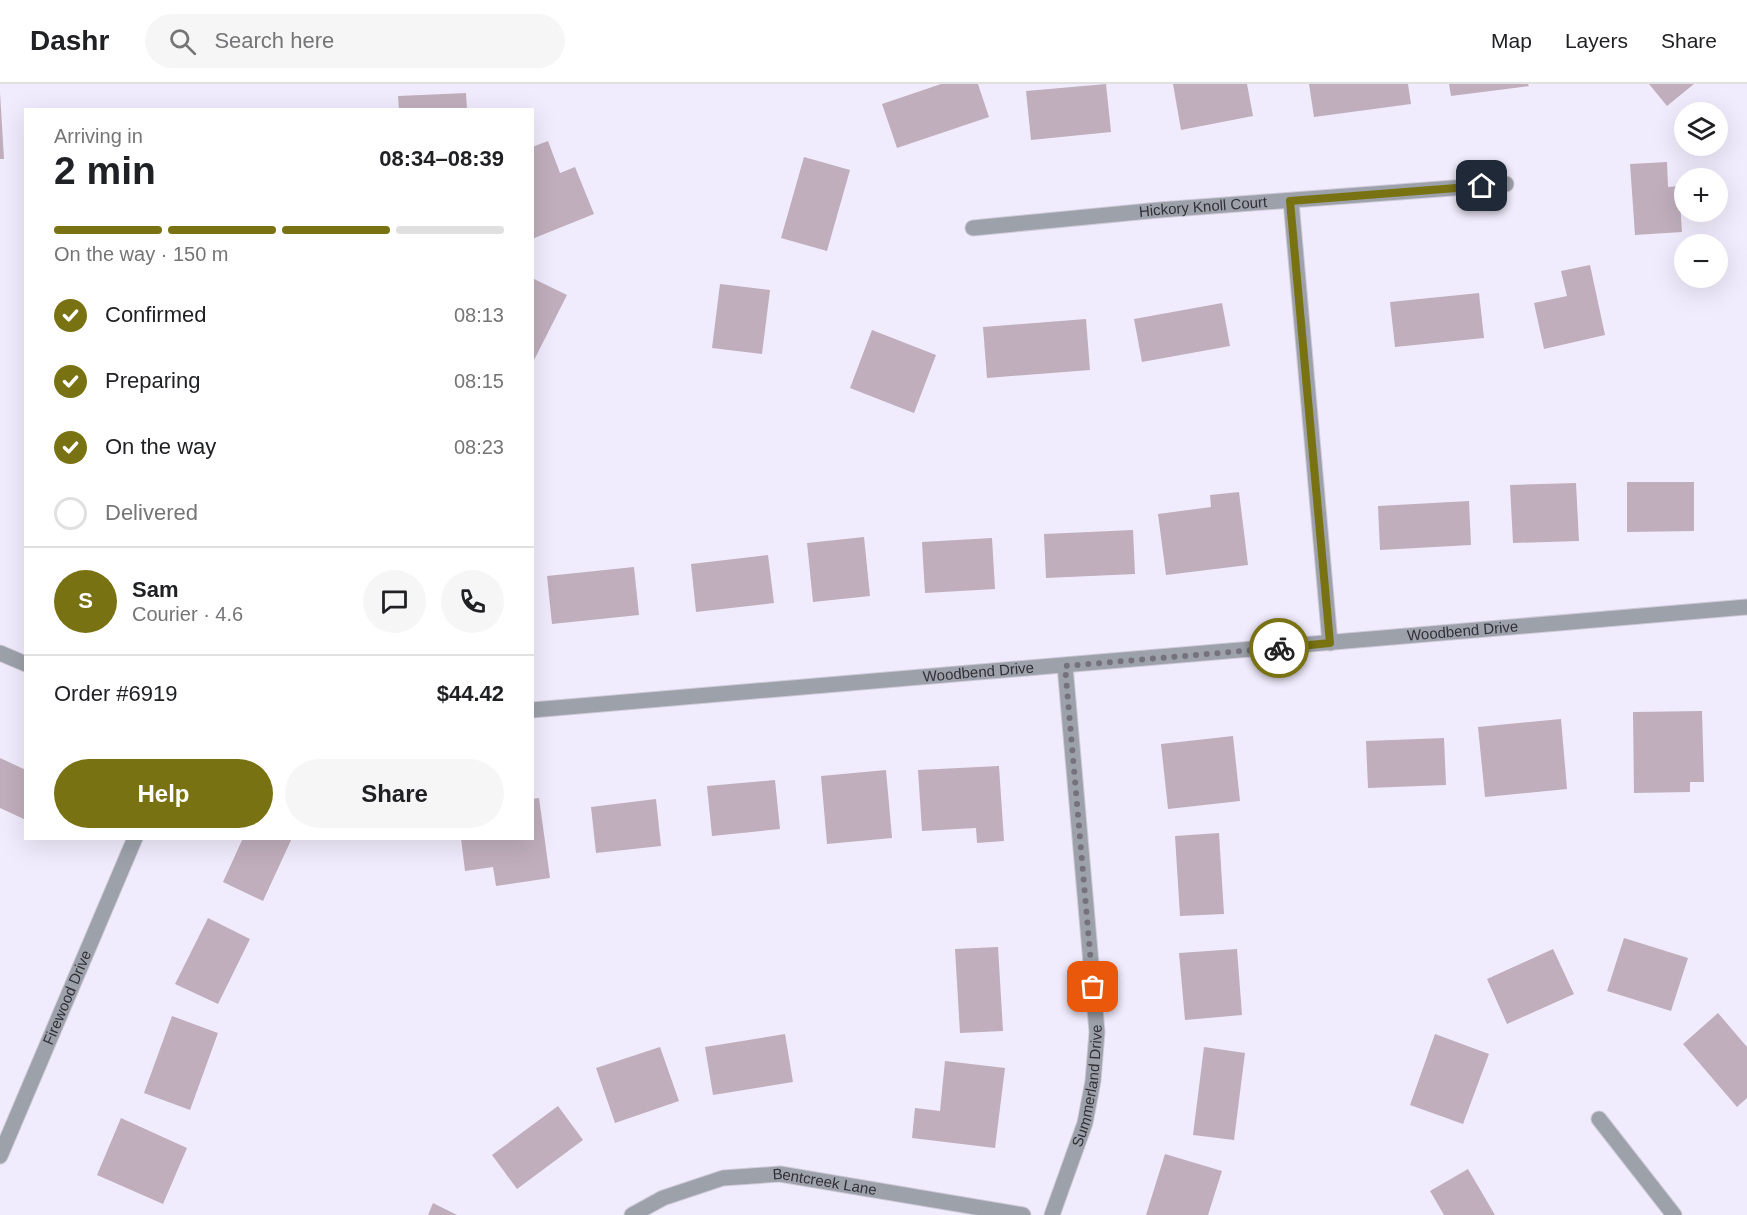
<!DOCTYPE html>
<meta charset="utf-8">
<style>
body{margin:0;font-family:Helvetica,sans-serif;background:#f6f6f6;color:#202124;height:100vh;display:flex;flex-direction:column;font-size:22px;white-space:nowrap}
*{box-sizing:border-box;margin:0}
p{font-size:20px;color:#757577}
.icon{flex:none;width:33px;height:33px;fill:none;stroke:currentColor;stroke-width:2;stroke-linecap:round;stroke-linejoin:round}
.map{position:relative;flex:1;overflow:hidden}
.drawer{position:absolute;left:24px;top:24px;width:510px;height:732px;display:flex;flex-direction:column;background:#fff;border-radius:0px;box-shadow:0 6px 24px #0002}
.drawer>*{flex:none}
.controls{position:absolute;left:1674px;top:18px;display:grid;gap:12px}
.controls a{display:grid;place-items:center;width:54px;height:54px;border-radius:50%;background:#fff;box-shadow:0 6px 24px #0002;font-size:30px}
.pin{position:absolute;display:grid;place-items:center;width:51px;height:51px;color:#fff;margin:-26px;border-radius:12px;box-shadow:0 3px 9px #0006}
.courier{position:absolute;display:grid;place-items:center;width:60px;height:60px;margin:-30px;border:4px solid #797213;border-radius:50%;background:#fff;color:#222;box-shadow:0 2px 8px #0007}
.headline em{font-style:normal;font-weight:600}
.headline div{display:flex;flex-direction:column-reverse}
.headline{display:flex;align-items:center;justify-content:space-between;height:102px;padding:0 30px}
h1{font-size:39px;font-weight:600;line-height:45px}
.bar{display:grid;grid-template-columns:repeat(4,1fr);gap:9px 6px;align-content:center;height:72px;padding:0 30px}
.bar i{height:8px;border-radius:4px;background:#e0e0e0}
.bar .active{background:#797213}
.bar p{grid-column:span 4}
.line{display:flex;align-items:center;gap:15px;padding:0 30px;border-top:2px solid #e0e0e0}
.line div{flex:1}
.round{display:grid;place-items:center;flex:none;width:63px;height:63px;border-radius:32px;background:#f6f6f6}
ol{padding:0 30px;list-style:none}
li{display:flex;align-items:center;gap:18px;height:66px}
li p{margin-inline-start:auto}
li .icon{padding:6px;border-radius:50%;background:#797213;color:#fff;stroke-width:4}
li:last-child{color:#757577}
li i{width:33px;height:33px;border:3px solid #e0e0e0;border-radius:50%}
.action{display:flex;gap:12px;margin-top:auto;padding:12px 30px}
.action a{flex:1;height:69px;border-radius:36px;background:#797213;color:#fff;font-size:24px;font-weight:600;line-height:69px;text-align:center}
.action a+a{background:#f6f6f6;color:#202124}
header{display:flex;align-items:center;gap:36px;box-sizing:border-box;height:84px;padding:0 30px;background:#fff;border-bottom:2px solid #e0e0e0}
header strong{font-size:28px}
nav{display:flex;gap:33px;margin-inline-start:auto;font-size:21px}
.search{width:420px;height:54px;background:#f6f6f6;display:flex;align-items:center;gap:15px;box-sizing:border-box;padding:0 21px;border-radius:33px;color:#757577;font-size:22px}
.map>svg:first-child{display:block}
.building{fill:#c0aebc}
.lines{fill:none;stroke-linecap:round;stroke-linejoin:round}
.minor-casing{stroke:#cfcada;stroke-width:17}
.minor{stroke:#9da1a9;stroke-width:15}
.done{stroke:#75727d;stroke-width:6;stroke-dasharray:0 10.8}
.route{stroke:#797213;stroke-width:8}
.labels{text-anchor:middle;stroke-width:5;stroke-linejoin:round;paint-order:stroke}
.street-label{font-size:15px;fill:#323038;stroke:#f1ecfd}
</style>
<header>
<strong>Dashr</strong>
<div class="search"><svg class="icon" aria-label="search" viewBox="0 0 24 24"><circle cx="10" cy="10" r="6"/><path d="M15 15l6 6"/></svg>Search here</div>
<nav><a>Map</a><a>Layers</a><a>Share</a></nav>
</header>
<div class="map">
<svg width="1747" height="1131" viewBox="0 0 1747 1131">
<rect width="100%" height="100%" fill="#f1ecfd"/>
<path class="building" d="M941,0H978L989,33L897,64L882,20Z
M1106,0L1111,48L1031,56L1026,7Z
M1173,0H1247L1253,32L1181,46Z
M1309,0H1408L1411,20L1314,33Z
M1449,0H1528L1529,2L1451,12Z
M1649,0H1694L1667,22Z
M0,8L4,75H0Z
M466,9L467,26H399L398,12Z
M548,57L560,89L575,83L594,130L532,155V63Z
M804,73L850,86L827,167L781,154Z
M1667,78L1668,103L1679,102L1682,148L1635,151L1630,80Z
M1590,181L1605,251L1544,265L1534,219L1567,212L1561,187Z
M532,194L567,211L532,280Z
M720,200L770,206L762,270L712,264Z
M1479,209L1484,254L1395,263L1390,218Z
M1222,219L1230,262L1142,278L1134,235Z
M1086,235L1090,286L987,294L983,243Z
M872,246L936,271L914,329L850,304Z
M1627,398H1694V447L1627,448Z
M1576,399L1579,457L1513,459L1510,401Z
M1239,408L1248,481L1166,491L1158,430L1211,423L1210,411Z
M1469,417L1471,461L1380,466L1378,422Z
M1133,446L1135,490L1046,494L1044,450Z
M864,453L870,512L813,518L807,459Z
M992,454L995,505L925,509L922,458Z
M768,471L774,519L696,528L691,480Z
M634,483L639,531L552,540L547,492Z
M1702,627L1704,698H1690V708L1634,709L1633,628Z
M1561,635L1567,705L1485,713L1478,643Z
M1233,652L1240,717L1168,725L1161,660Z
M1444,654L1446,701L1368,704L1366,657Z
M0,674L26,686V736L0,724Z
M999,682L1004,757L977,759L976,744L922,747L918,686Z
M886,686L892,754L827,760L821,692Z
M775,696L780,745L712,752L707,702Z
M539,714L550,794L496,802L493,783L465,787L461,754H532V715Z
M656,715L661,762L596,769L591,723Z
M1219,749L1224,830L1180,832L1175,752Z
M243,754H292L263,817L223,798Z
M208,834L250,855L218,920L175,900Z
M1624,854L1688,874L1671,927L1607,907Z
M998,863L1003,947L960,949L955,865Z
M1237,865L1242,931L1185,936L1179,869Z
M1553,865L1574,910L1507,940L1487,895Z
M1718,929L1747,963V1014L1737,1023L1683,960Z
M172,932L218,949L190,1026L144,1009Z
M785,950L793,998L713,1011L705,963Z
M1435,950L1489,970L1463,1040L1410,1021Z
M660,963L679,1017L615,1039L596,984Z
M1204,963L1245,969L1234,1056L1193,1051Z
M945,977L1005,984L995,1064L912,1054L915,1024L940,1027Z
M558,1022L583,1056L517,1105L492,1071Z
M121,1034L187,1064L163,1120L97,1091Z
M1165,1070L1222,1087L1208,1131H1146Z
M1468,1085L1495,1131H1444L1430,1107Z
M433,1119L457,1131H428Z"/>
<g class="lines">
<defs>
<g id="minor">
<path d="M1291,117L1330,559"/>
<path id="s1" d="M973,144L1159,126L1506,100"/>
<path d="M0,569L26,580"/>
<path id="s2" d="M532,626L1747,523"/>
<path d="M1599,1035L1674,1131"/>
<path id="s3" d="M0,1072L135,754"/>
<path id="s4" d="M632,1131L663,1114L723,1094L780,1090L1023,1131"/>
<path id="s5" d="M1052,1131L1085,1039L1093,997L1097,948L1065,582"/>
</g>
</defs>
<use href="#minor" class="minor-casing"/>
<use href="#minor" class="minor"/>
</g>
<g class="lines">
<path class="done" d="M1093,903L1065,582L1279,564"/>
<path class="route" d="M1279,564L1330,559L1290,117L1482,102"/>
</g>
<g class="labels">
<g class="street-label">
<text dy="5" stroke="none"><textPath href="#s1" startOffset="231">Hickory Knoll Court</textPath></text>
<text dy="5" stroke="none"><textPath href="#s2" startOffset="934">Woodbend Drive</textPath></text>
<text dy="5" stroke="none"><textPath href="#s2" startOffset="448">Woodbend Drive</textPath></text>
<text dy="5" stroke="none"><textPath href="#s3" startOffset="172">Firewood Drive</textPath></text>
<text dy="5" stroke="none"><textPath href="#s5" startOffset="135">Summerland Drive</textPath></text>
<text dy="5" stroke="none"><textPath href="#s4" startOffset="201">Bentcreek Lane</textPath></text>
</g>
</g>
</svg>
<div class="controls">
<a><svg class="icon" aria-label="layers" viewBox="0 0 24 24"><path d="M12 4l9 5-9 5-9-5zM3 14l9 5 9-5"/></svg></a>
<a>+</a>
<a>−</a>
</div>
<div class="pin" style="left:1093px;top:903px;background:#ea580c"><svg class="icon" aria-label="bag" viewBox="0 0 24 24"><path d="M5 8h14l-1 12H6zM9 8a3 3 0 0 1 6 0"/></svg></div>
<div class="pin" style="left:1482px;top:102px;background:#1f2937"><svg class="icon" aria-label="home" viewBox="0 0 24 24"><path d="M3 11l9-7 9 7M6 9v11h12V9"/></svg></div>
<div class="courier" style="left:1279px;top:564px"><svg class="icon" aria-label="bike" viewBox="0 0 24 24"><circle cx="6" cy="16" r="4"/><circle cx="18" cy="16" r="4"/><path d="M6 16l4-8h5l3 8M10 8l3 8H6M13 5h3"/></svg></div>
<section class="drawer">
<div class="headline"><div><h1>2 min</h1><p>Arriving in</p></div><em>08:34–08:39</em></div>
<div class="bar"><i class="active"></i><i class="active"></i><i class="active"></i><i></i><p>On the way · 150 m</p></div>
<ol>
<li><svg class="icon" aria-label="check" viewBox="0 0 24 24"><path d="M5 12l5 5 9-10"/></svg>Confirmed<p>08:13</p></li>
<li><svg class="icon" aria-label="check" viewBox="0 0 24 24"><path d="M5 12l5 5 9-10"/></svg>Preparing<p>08:15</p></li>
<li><svg class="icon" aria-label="check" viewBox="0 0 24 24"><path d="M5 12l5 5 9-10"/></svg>On the way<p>08:23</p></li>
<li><i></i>Delivered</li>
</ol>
<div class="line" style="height:108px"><b class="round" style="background:#797213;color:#fff">S</b><div><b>Sam</b><p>Courier · 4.6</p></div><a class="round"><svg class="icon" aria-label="chat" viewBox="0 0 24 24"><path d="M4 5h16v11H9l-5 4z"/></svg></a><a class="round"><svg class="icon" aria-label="phone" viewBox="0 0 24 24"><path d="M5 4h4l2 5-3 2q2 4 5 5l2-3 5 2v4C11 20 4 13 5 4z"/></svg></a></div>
<div class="line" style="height:78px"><div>Order #6919</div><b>$44.42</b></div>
<div class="action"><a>Help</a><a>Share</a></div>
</section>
</div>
